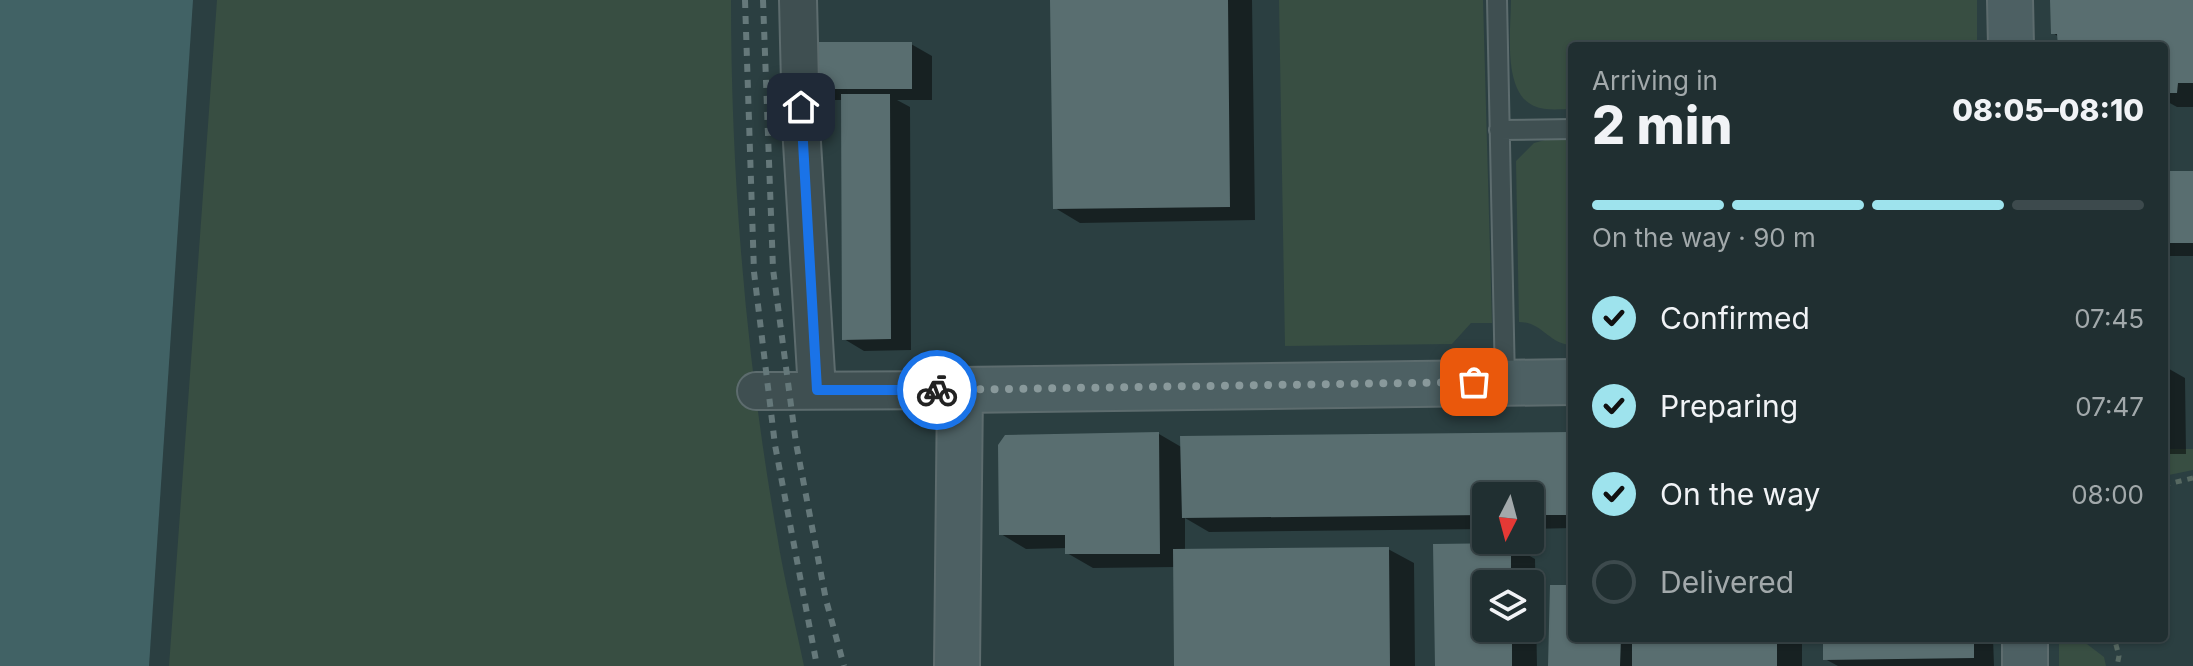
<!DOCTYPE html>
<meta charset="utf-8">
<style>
body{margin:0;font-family:Inter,sans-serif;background:#2d3b3d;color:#f1f3f6;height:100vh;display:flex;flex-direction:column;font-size:30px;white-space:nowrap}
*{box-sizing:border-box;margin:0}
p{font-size:26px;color:#a2a9ab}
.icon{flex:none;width:44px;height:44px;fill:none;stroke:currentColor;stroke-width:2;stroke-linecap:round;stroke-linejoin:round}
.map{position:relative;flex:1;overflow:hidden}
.details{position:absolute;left:1568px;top:42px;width:600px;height:600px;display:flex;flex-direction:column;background:#202f31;border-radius:8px;box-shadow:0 2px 6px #0004,0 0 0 2px #3d4a4d}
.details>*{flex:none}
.needle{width:52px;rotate:186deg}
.fabs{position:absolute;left:1472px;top:482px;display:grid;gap:16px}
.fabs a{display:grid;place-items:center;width:72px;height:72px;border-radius:8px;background:#202f31;box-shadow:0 2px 6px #0004,0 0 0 2px #3d4a4d;font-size:40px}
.pin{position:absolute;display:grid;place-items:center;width:68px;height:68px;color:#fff;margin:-34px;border-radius:16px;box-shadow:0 4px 12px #0006}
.courier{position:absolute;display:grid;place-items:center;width:80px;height:80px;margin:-40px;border:6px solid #1a73e8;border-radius:50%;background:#fff;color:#222;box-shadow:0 2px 10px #0007}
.headline em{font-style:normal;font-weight:800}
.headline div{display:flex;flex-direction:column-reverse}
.headline{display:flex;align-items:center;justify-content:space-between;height:136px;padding:0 24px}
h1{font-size:52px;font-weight:800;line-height:60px}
.bar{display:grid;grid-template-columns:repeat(4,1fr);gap:12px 8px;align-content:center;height:96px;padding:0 24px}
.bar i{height:10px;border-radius:6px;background:#3d4a4d}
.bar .current{background:#9ee3ed}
.bar p{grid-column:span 4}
ol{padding:0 24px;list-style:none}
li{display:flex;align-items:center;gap:24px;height:88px}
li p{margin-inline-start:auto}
li .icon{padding:8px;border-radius:50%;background:#9ee3ed;color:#111;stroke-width:4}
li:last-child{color:#a2a9ab}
li i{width:44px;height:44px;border:4px solid #3d4a4d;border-radius:50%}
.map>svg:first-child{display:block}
.green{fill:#384e42}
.water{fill:#416265}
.shadow{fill:#0007;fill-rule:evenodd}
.building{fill:#596e70}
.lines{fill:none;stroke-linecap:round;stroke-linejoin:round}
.lane-casing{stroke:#5d6c6e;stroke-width:22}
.street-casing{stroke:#5d6c6e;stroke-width:40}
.secondary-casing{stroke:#5d6c6e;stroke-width:48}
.path{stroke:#576962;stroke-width:5;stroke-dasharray:6 6;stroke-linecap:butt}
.lane{stroke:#3f4f51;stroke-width:18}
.street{stroke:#3f4f51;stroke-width:36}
.secondary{stroke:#4d6063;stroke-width:44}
.rail{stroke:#65787a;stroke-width:6;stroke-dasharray:8 8;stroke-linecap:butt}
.done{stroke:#89999b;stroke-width:8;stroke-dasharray:0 14.4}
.route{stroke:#1a73e8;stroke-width:10}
</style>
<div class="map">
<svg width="2193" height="666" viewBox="0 0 2193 666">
<rect width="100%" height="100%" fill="#2b3f41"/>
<path class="green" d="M217,0H731C731,178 746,359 777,535C784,579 795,622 804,666H169Z
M1279,0H1483L1492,323H1471L1452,344L1285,346Z
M1511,0H1977V46H1572V109C1560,109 1545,111 1534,106C1502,92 1511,29 1511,0Z
M1545,140H1572V345C1549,345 1543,322 1519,322L1516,161L1534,143Z
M2164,449H2193V470L2164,476Z
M2059,638H2079L2104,657L2106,666H2059Z"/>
<path class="water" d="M0,0H193L149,666H0Z"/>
<path class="shadow" d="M1052,0H1252L1255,220L1080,223L1055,208Z
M2052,0H2193V107H2177L2166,101L2167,111H2164V46H2060L2059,37L2053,33Z
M911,44L932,56V100H897L910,107L911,350L864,351L844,339L843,100H833L813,88Z
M2164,173H2193V256H2164Z
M2164,366L2185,378L2186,454H2164Z
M1159,434L1183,448L1572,434V528L1530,529V496H1486V529L1209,532L1185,518V551L1388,549L1414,563L1415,666H1176L1175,567L1093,568L1067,553V548L1026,549L1001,534Z
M1510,545L1535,559L1537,666H1437L1435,546ZM1486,584H1530V628H1486Z
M1572,587V638H1802V666H1550Z
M1825,638H1993L1994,666H1838L1825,659Z"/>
<path class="building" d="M1050,0H1228L1230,207L1053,209Z
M2050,0H2193V83H2178L2177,93H2164V46H2058L2057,34H2051Z
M810,42H912V89H811Z
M841,94H890L891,339L842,340Z
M2164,171H2193V243H2164Z
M1159,432L1160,554H1065V535H999L998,445L1005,435Z
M1572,432V515H1530V496H1486V515L1182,518L1180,436Z
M1511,543V584H1486V628H1512V666H1435L1433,544Z
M1389,547L1390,666H1174L1173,549Z
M1550,585H1572V638H1621L1620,666H1548Z
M1632,638H1777V666H1632Z
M1823,638H1974V658L1823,660Z"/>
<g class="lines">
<defs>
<path id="lane" d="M1497,0L1505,382
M1499,130L1572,129"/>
<path id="street" d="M798,0L801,126L817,390
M756,391L960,390"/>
<path id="secondary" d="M2010,0L2011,46
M2025,638V666
M957,666L960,390L1572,382"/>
</defs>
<use href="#lane" class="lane-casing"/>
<use href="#street" class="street-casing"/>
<use href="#secondary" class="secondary-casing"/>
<path class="path" d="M2164,485L2193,478
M2107,638L2115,641L2119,656L2117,666"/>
<use href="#lane" class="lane"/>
<use href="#street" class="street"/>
<use href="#secondary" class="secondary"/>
<path class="rail" d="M745,0L754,272L775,445L817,666
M763,0L773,269L796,443L826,600L844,666"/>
</g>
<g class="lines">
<path class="done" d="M937,390L1474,382"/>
<path class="route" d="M801,107L817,390H937"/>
</g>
</svg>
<div class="fabs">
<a><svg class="needle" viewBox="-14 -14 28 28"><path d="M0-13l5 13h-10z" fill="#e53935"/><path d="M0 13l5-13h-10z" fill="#a2a9ab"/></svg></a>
<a><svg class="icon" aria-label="layers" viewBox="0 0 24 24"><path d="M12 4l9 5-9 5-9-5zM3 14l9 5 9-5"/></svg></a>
</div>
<div class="pin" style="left:1474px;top:382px;background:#ea580c"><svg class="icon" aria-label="bag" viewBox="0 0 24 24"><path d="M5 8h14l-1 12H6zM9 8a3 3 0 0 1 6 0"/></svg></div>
<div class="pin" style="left:801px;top:107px;background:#1f2937"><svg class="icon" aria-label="home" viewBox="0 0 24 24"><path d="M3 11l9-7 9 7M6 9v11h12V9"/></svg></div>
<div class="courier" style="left:937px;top:390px"><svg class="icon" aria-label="bike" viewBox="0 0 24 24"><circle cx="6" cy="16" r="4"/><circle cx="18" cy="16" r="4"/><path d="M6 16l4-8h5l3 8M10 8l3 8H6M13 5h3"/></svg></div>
<section class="details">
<div class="headline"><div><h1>2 min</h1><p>Arriving in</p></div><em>08:05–08:10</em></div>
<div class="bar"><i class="current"></i><i class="current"></i><i class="current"></i><i></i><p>On the way · 90 m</p></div>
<ol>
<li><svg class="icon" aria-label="check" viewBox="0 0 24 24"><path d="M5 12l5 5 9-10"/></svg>Confirmed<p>07:45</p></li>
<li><svg class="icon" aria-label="check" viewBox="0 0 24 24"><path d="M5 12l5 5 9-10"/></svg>Preparing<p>07:47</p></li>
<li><svg class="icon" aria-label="check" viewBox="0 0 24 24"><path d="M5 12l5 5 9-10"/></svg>On the way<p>08:00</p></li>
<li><i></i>Delivered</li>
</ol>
</section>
</div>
